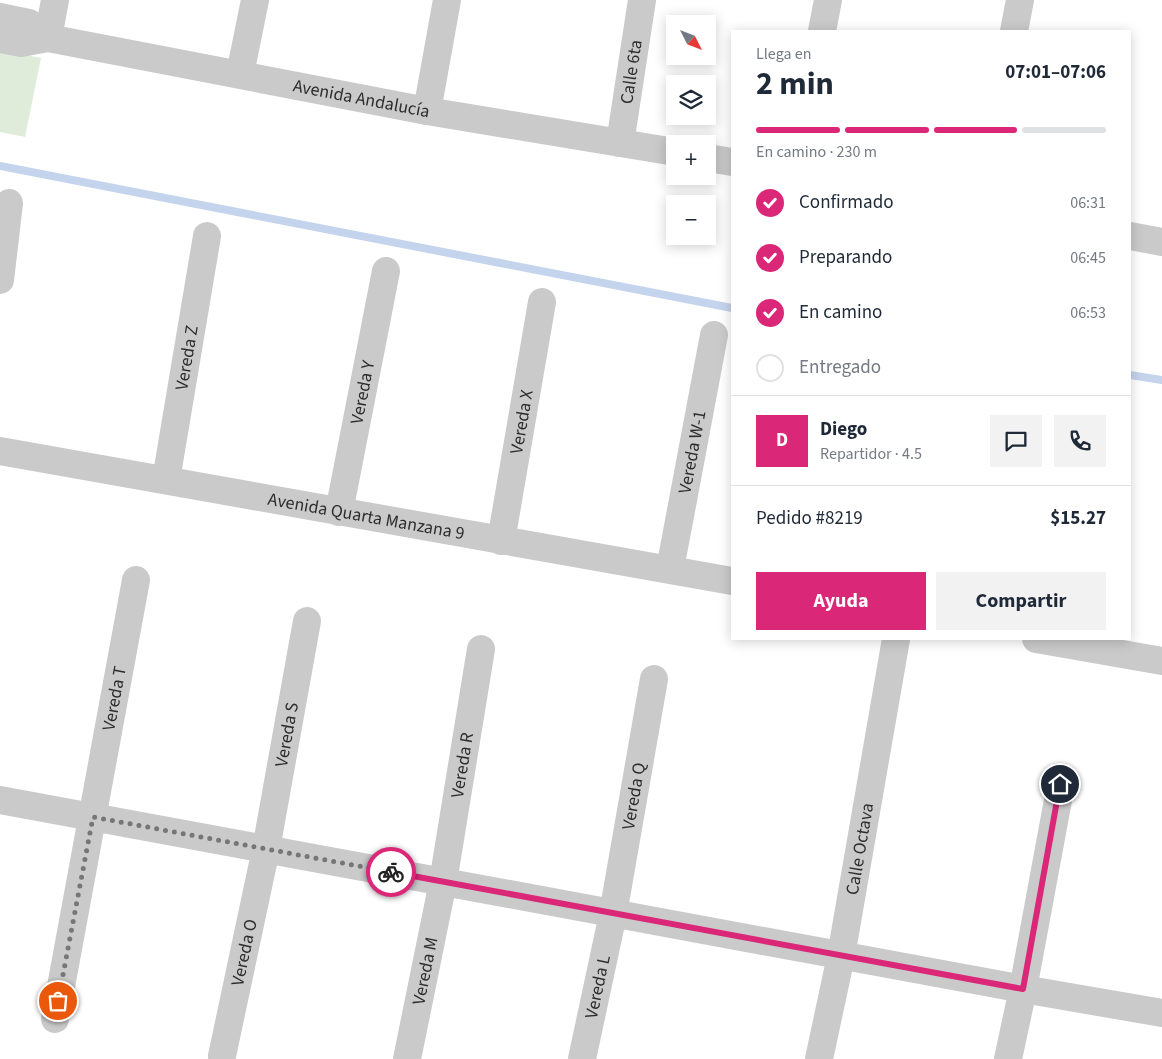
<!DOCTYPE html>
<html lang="es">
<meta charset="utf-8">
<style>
body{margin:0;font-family:"Source Sans 3",sans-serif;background:#f2f2f3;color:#1f2937;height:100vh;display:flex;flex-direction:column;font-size:19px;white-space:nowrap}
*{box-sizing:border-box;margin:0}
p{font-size:16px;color:#747a83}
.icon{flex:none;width:28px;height:28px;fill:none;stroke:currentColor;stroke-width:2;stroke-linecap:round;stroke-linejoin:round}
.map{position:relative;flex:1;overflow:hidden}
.panel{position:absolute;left:731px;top:30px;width:400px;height:610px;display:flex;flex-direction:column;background:#fff;border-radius:0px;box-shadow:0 2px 12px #0003}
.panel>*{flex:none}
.needle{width:32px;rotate:132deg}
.fabs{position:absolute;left:666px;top:15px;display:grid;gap:10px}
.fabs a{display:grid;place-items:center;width:50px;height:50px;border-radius:0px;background:#fff;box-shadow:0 2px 12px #0003;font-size:25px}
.pin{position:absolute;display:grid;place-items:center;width:42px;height:42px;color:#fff;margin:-21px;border:2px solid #fff;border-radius:50%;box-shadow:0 1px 5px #0007}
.courier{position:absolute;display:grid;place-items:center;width:50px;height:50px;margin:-25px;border:4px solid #db2777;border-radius:50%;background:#fff;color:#222;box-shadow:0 1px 6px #0007}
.head em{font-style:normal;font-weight:700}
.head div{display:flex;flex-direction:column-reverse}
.head{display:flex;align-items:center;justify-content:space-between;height:85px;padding:0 25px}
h1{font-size:32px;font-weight:700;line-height:38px}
.bar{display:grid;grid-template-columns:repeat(4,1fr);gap:8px 5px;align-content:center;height:60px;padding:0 25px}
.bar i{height:6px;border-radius:4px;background:#e0e1e3}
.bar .active{background:#db2777}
.bar p{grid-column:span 4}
.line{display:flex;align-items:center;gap:12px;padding:0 25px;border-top:1px solid #e0e1e3}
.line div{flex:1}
.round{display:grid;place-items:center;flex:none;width:52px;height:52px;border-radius:0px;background:#f2f2f3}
ol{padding:0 25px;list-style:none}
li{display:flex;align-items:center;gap:15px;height:55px}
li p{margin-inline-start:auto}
li .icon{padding:5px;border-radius:50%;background:#db2777;color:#fff;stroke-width:4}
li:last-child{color:#747a83}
li i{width:28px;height:28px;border:2px solid #e0e1e3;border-radius:50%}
.button{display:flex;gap:10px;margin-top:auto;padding:10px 25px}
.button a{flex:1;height:58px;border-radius:0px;background:#db2777;color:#fff;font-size:20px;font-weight:700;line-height:58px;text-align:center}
.button a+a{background:#f2f2f3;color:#1f2937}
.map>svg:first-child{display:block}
.green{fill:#dfecda}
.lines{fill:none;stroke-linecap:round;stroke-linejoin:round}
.stream{stroke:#c5d4ed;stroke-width:8}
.minor{stroke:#cacaca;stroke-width:28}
.done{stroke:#767676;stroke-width:5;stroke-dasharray:0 9}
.route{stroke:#db2777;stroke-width:6}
.labels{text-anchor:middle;stroke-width:5;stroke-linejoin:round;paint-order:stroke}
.street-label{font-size:18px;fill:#2d2d2d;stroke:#fff}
</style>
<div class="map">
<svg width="1162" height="1059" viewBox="0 0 1162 1059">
<rect width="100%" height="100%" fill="#fff"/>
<path class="green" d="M0,50L41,58L25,137L0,132Z"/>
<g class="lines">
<path class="stream" d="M0,166L732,308
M1130,375L1162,380"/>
<g class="minor">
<path d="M0,17L29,23L48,38"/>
<path d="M822,31L828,0"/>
<path d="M1014,31L1020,0"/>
<path d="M48,38L55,0"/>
<path id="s1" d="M0,39L21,43L48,38L427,111L675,152"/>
<path d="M240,74L255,0"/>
<path d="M427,111L447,0"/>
<path id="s2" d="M620,143L642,0"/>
<path d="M708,158L732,162"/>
<path d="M1130,236L1162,242"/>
<path d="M0,280L9,203"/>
<path id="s3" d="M0,451L732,581"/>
<path id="s4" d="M166,480L207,236"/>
<path id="s5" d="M339,512L386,271"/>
<path id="s6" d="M501,541L542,302"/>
<path id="s7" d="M670,569L714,335"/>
<path d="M1036,639L1162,661"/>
<path d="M0,800L1023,989L1162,1013"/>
<path id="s8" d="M55,1019L136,580"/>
<path id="s9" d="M222,1056L266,849L307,621"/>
<path id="s10" d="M407,1059L443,882L481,649"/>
<path id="s11" d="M582,1059L613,914L654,679"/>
<path id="s12" d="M819,1059L841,956L896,639"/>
<path d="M1008,1059L1023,989L1061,784"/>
</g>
</g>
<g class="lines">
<path class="done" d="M58,1001L93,817L391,872"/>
<path class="route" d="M391,872L1023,989L1060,784"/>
</g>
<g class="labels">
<g class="street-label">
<text dy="6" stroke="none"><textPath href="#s2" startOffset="72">Calle 6ta</textPath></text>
<text dy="6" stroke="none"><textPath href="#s1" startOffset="368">Avenida Andalucía</textPath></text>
<text dy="6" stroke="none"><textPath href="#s4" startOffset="124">Vereda Z</textPath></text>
<text dy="6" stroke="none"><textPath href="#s5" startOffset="122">Vereda Y</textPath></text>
<text dy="6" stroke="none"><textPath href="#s6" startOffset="121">Vereda X</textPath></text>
<text dy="6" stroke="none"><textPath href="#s7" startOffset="119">Vereda W-1</textPath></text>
<text dy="6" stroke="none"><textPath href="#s3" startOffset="372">Avenida Quarta Manzana 9</textPath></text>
<text dy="6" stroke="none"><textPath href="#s8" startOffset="326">Vereda T</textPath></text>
<text dy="6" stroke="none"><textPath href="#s9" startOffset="328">Vereda S</textPath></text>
<text dy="6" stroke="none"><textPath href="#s10" startOffset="299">Vereda R</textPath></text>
<text dy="6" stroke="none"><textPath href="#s11" startOffset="268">Vereda Q</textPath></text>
<text dy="6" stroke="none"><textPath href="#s12" startOffset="214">Calle Octava</textPath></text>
<text dy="6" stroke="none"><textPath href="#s9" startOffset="106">Vereda O</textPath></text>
<text dy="6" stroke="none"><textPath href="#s10" startOffset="90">Vereda M</textPath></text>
<text dy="6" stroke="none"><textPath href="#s11" startOffset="74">Vereda L</textPath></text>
</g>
</g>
</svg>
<div class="fabs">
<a><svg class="needle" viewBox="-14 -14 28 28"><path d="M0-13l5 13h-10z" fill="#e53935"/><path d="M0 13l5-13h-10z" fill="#747a83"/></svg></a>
<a><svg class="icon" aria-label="layers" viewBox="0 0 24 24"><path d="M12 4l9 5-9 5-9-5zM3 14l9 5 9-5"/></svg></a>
<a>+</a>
<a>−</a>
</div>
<div class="pin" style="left:58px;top:1001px;background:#ea580c"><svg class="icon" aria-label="bag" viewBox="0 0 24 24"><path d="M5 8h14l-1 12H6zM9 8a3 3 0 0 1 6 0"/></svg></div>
<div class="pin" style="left:1060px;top:784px;background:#1f2937"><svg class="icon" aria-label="home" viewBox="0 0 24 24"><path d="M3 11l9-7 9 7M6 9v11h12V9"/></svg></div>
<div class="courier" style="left:391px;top:872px"><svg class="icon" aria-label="bike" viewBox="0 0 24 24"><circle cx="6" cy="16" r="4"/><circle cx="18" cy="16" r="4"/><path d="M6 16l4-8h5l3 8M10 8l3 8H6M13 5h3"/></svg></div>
<section class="panel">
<div class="head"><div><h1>2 min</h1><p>Llega en</p></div><em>07:01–07:06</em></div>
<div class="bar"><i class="active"></i><i class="active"></i><i class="active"></i><i></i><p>En camino · 230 m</p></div>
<ol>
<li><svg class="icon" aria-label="check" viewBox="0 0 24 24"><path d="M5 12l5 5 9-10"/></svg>Confirmado<p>06:31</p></li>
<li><svg class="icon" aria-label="check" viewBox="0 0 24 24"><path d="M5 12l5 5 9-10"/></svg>Preparando<p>06:45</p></li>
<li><svg class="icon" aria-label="check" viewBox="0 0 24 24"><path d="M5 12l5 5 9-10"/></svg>En camino<p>06:53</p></li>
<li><i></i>Entregado</li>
</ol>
<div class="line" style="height:90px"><b class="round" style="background:#db2777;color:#fff">D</b><div><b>Diego</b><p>Repartidor · 4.5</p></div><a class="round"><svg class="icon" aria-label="chat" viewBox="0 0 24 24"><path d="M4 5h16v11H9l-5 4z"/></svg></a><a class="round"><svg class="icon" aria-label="phone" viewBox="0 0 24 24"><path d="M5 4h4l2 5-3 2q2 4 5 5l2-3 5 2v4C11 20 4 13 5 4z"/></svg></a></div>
<div class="line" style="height:65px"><div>Pedido #8219</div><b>$15.27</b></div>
<div class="button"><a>Ayuda</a><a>Compartir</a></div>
</section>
</div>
